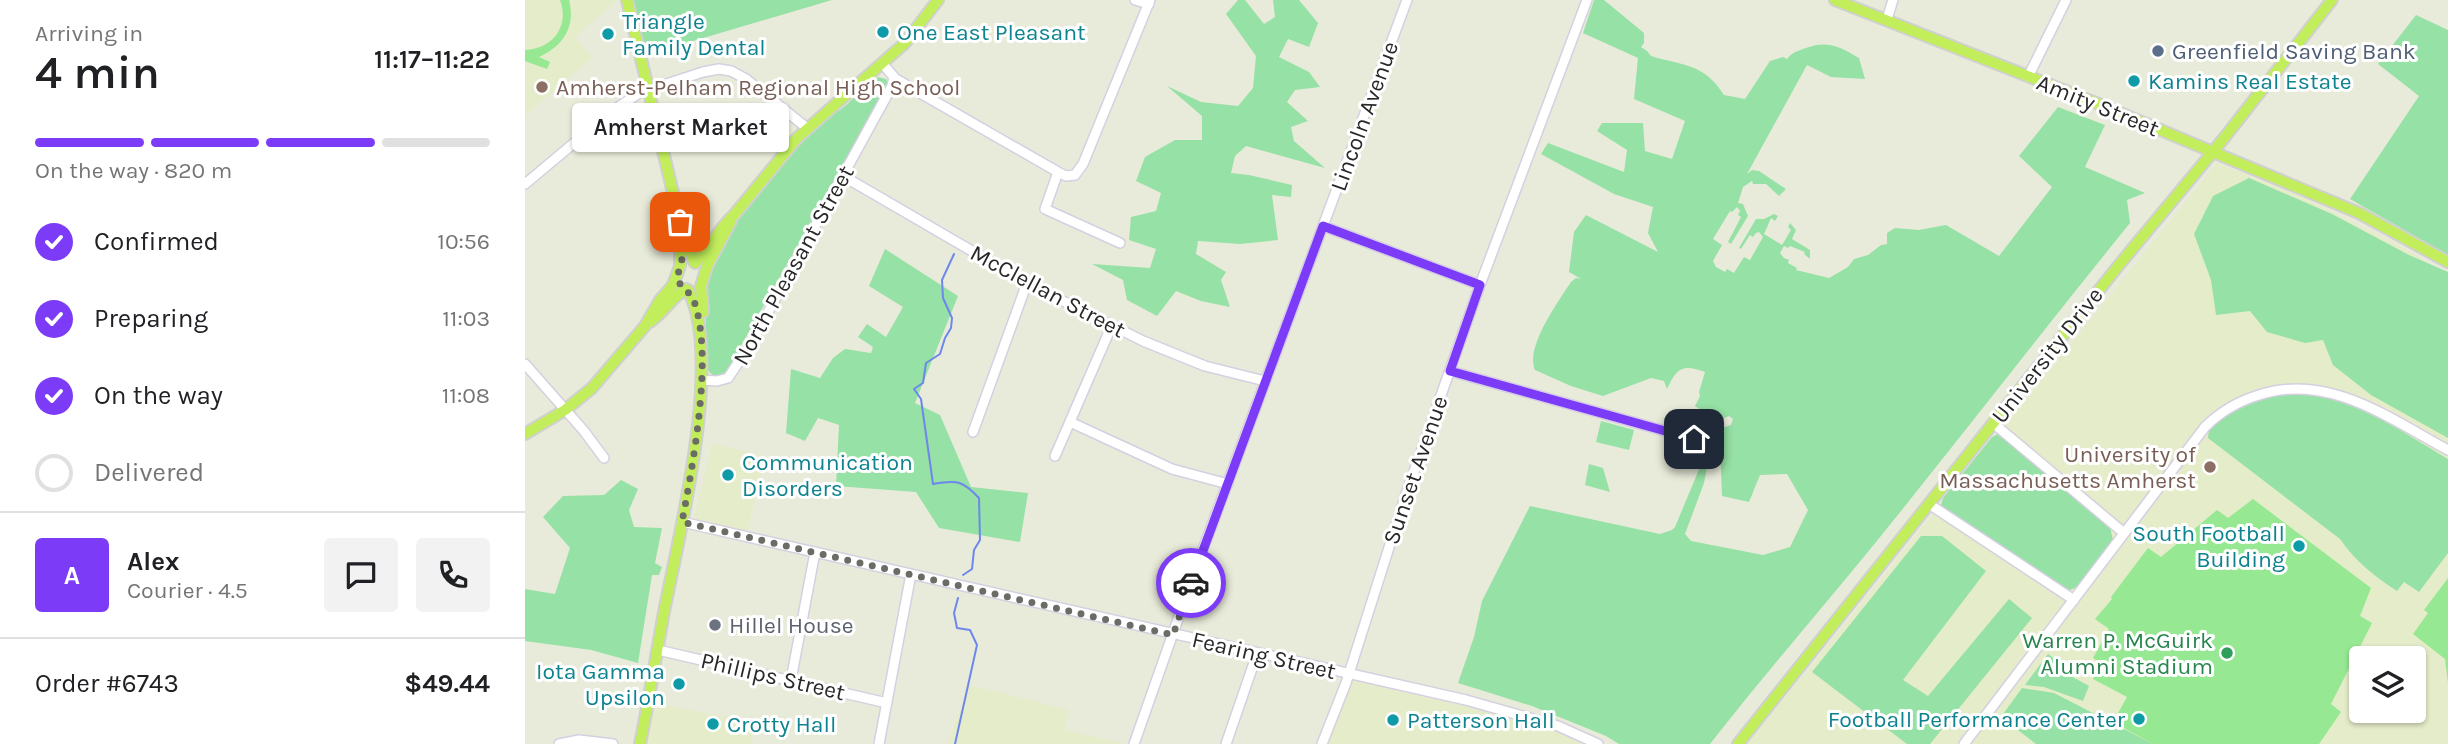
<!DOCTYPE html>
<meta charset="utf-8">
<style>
body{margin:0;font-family:Karla,sans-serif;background:#f2f2f2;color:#202124;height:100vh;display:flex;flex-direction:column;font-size:26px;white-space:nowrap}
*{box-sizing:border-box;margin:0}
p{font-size:23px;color:#757577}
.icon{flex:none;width:38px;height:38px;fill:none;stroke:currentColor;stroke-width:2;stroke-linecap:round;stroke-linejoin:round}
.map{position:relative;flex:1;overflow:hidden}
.sheet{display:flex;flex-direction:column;background:#fff;width:525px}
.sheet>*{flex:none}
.fabs{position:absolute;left:1824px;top:646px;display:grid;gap:14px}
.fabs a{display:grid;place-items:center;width:77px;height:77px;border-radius:7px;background:#fff;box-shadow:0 2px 5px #0004;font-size:35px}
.pin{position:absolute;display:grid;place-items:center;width:60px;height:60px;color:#fff;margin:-30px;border-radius:14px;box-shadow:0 4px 10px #0006}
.courier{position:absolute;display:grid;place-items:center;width:70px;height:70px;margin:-35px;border:5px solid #7c3bf7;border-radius:50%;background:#fff;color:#222;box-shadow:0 2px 9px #0007}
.bubble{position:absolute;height:49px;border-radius:7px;background:#fff;box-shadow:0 2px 5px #0004;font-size:23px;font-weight:600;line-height:49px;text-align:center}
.summary em{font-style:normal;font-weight:600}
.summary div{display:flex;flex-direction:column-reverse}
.summary{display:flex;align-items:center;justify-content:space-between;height:119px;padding:0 35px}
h1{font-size:46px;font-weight:600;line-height:52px}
.bar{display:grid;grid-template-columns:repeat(4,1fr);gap:10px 7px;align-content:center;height:84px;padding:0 35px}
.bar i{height:9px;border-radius:5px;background:#e0e0e0}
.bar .on{background:#7c3bf7}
.bar p{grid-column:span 4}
.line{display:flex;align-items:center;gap:18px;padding:0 35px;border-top:2px solid #e0e0e0}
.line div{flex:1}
.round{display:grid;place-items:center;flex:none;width:74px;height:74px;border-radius:7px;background:#f2f2f2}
ol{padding:0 35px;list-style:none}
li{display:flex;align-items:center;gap:21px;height:77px}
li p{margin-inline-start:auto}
li .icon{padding:7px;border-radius:50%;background:#7c3bf7;color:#fff;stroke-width:4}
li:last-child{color:#757577}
li i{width:38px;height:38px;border:4px solid #e0e0e0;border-radius:50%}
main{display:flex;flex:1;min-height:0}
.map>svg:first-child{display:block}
.education{fill:#e5ecc9;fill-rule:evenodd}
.green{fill:#96e1a5}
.pitch{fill:#96e892}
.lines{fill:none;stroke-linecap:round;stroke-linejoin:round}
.stream{stroke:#6d87ec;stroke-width:2}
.minor-casing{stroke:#d5cfe1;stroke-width:12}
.major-casing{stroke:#d0d0d0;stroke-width:14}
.minor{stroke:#fff;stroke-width:9}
.major{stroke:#c2ee5b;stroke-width:10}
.done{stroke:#6c6c66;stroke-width:7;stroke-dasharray:0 12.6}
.route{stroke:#7c3bf7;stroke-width:9}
.culture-dot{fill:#0f9aa8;stroke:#fff;stroke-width:2.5}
.service-dot{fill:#5c6f8a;stroke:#fff;stroke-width:2.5}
.education-dot{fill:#8d6e63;stroke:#fff;stroke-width:2.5}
.worship-dot{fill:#6b7280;stroke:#fff;stroke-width:2.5}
.leisure-dot{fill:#2e9e5b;stroke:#fff;stroke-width:2.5}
.labels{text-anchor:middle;stroke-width:6;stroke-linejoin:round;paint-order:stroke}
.culture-label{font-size:23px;fill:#0d838f;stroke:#fff;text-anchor:start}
.service-label{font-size:23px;fill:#4e5e75;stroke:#fff;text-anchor:start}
.education-label{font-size:23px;fill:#785e54;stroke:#fff;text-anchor:start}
.street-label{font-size:23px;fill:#282828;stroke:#fff}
.worship-label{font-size:23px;fill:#5b616d;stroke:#fff;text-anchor:start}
.leisure-label{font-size:23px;fill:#27864d;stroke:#fff;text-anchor:end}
</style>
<main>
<section class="sheet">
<div class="summary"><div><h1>4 min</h1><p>Arriving in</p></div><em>11:17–11:22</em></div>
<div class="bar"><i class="on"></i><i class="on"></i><i class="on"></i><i></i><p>On the way · 820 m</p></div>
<ol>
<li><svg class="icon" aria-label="check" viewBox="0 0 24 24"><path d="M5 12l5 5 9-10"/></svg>Confirmed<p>10:56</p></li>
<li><svg class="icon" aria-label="check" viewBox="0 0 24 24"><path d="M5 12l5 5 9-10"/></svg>Preparing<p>11:03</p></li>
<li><svg class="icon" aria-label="check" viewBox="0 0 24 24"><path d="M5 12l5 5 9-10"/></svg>On the way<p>11:08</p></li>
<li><i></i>Delivered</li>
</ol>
<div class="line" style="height:126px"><b class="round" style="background:#7c3bf7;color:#fff">A</b><div><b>Alex</b><p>Courier · 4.5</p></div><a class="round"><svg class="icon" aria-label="chat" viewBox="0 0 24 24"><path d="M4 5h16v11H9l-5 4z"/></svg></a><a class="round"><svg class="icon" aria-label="phone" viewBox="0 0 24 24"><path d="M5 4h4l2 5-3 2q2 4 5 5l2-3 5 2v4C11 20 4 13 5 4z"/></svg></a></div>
<div class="line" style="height:91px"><div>Order #6743</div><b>$49.44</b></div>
</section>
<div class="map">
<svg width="1923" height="744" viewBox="0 0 1923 744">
<rect width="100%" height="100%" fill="#e9ebda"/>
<path class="education" d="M0,0H92L50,37L67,58L0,116Z
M1692,163L1784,200L1879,248L1923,275V744H1223ZM1836,658H1888V710H1836Z
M187,444L240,456L222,533L169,520Z
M826,680L962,711L1019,726L1059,744H801Z
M445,685L544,710L539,730L601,744H422Z
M129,703L230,723L226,744H120Z"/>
<path class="green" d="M108,0H307L121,55Z
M713,0H720L739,24L750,17L748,0H774L793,23L784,47L763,39L754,57L784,72L795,87L770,90L762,102L783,121L766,127L769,141L800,168L721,146L710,156L706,173L724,175L767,185L766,197L747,195L753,240L715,244L673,241L671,254L701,272L696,280L705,307L676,301L651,291L632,316L602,300L598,280L567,264L625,268L631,249L604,240L606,217L631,211L636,193L611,181L620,157L650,140H677V116L642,86L676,102L713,106L728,88L731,56L701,14Z
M1069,0H1079L1119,33V43L1116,47L1122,51L1126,56C1158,66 1179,63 1199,95L1220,99L1245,61L1258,57L1262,59C1267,52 1273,51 1281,48C1303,40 1315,47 1334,58L1340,79L1306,77L1282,65L1222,174L1227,170L1234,171L1261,189L1254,196L1241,184H1228L1227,181L1218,187L1213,203L1218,204L1223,216L1206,244L1203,242L1216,217L1213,215L1215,211L1212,207L1207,212L1205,211L1188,239L1197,245L1188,261L1191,267L1200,272L1202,269L1209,273L1219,257L1225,260L1238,237L1234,232L1231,233L1228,237L1225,235L1216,249L1214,248L1231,219H1239L1249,214L1253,216L1250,221L1246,218L1239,234L1257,245L1266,230L1263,227L1265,223L1271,230L1267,239L1285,250V259L1279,254L1280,252L1265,246L1263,248L1259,246L1255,253L1259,258L1264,260L1263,263L1272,268L1271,270L1304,278L1323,267L1329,259L1343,255L1356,245L1362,244V233L1370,228L1394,230L1421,225L1474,256L1527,187L1494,156L1533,107L1580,125L1560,167L1620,193L1602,200L1605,223C1529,317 1455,412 1380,506C1316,587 1248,663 1185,744H1094L1081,736L1007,706L933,683L949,637L957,601L1005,506L1135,534L1147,530L1150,527L1175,467L1179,465L1182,467L1179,483L1160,534L1166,541L1238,555L1265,547L1283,510L1262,474L1235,475L1224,502L1197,496L1195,449L1166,434L1169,430L1174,432C1186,427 1194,430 1206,425L1208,419L1204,416L1192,421L1170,406L1175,396L1174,392L1180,372C1158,364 1152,367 1142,389L1139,381L1126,378L1078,396L1046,386L1010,370C1000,347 1033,302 1046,282L1051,278L1056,279L1044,272L1049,232L1061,215L1133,252L1123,233L1128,207L1089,194L1016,154L1023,143L1099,172L1102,150L1072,131L1077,123H1118L1120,151L1147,159L1160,121L1109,99L1113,58L1058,33Z
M1891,15L1923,30V255L1825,199L1894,96L1853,64Z
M353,77L361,79L363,84L360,91L200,374L188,376L182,369C182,349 181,329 180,309C180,302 177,295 178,288C189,235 265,151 306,115C325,107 335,87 353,77Z
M1724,178L1807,214L1884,255L1923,272V438L1846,395L1808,365L1798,340L1780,343L1742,332L1725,311L1691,315L1686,280L1669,234L1688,196Z
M360,249L433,296L390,403L415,415L446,487L503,493L495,542L414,528L391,492L311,486L314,425L293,418L280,441L261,433L266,369L295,378L308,358L320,349L346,353L348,347L333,337L342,324L361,337L378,307L344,286Z
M1764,393C1823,393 1874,430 1923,459V553L1894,592L1879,582L1872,591C1849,576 1831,562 1815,539L1683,438L1684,430C1707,407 1733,399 1764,393Z
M1076,421L1109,430L1104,450L1071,442Z
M1473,434L1585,527L1588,540L1552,587L1545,590L1539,589L1419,509L1416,505L1418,498L1467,437Z
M1064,464L1078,468L1085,492L1060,485Z
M96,480L113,489L104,510L109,527L137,528L130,563L137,567L134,575H127L113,663L66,650L0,641V589L30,594L45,548L18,517L38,496L79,495Z
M1396,536H1417L1461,571L1378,680L1403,696L1484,599L1507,618L1405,744H1382L1287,672Z
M1523,654L1536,663L1533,669L1564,686L1558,701L1519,687L1500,685Z
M1497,688L1529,693L1628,744H1511L1476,717Z"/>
<path class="pitch" d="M35,0H44C51,27 38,46 14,57L25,62L22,69L0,61V50C27,49 45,27 35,0Z
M1728,499L1846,588L1835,616L1847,623L1806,704L1816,712L1794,744H1628L1586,721L1589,715H1592L1602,697L1568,679L1576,663L1568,658L1584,629L1570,619L1587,599L1586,597L1623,548L1636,557L1692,510L1703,518Z
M1923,578V683L1920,659L1888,634L1903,613L1899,610Z"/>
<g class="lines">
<path class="stream" d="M429,254L417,280L418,298L427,318L426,328L420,338L415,354L401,363L398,383L389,389L396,399L408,484C432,480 437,480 454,498L455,540L449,550L447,569L438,575
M430,744L452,645L445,630L432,628L429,613L433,598"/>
<defs>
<path id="minor" d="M610,0L624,4
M1362,19L1368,0
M1503,77L1541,0
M369,78L533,172L541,176L550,175L558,164L625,0
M533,172L520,209L595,243
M318,176L502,283L618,341L680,366L740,381
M0,184L86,112L114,93L178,72L194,69L206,71L221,79L282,128
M798,226L955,285
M0,364L59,431L79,458
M925,371L1169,439
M176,380L192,381L203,378L225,345L367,86L369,77L357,63
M545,422L647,469L703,484
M1468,423L1599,533
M448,432L502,283
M530,456L587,325
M1404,504L1549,600
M157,522L941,700L1033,726L1073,744
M133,650L362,703
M266,680L290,552
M34,744L54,740L88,744
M354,744L386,574
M609,744L671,568L882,0
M701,744L732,654
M797,744L821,683L880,497L955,285L1062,0
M1439,744L1680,427C1695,412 1714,401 1734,395C1803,372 1865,419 1923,450"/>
<path id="major" d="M102,0L155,222L169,262
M1310,0L1571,103L1834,213L1923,262
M170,263C187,247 191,231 209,215L272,138L380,43L413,0
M178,312L176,286L182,266L206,221
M125,322C139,312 147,297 161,289
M0,434L40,410L67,388L120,326L135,300L148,285L155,266V222
M115,744C124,700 131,656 139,612C154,535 199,358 163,290
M1213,744L1594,265L1696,142L1807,0"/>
</defs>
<use href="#minor" class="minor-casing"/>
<use href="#major" class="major-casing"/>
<use href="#minor" class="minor"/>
<use href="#major" class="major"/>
</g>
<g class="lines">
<path class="done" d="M155,222L157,259L152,278C156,289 166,291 170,304C188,359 168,464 157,522L648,635L666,583"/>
<path class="route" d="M666,583L798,226L955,285L925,371L1169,439"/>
</g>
<g class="culture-dot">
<circle cx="358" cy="32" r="7"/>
<circle cx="83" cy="34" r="7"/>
<circle cx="1609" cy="81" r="7"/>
<circle cx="203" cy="475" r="7"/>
<circle cx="1774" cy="546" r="7"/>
<circle cx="154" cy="684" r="7"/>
<circle cx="1614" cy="719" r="7"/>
<circle cx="868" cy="720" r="7"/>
<circle cx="188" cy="724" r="7"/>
</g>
<circle class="service-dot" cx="1633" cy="51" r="7"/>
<g class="education-dot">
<circle cx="17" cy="87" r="7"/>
<circle cx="1685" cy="467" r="7"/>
</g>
<circle class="worship-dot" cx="190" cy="625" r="7"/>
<circle class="leisure-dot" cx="1702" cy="653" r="7"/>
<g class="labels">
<g class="culture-label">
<text x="97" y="29">Triangle<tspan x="97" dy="26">Family Dental</tspan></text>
<text x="372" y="40">One East Pleasant</text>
<text x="1623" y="89">Kamins Real Estate</text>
<text x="217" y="470">Communication<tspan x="217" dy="26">Disorders</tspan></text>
<text x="1760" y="541" text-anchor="end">South Football<tspan x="1760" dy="26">Building</tspan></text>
<text x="140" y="679" text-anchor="end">Iota Gamma<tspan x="140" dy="26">Upsilon</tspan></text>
<text x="1600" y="727" text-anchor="end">Football Performance Center</text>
<text x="882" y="728">Patterson Hall</text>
<text x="202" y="732">Crotty Hall</text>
</g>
<g class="service-label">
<text x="1647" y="59">Greenfield Saving Bank</text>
</g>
<g class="education-label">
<text x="31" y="95">Amherst-Pelham Regional High School</text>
<text x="1671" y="462" text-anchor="end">University of<tspan x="1671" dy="26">Massachusetts Amherst</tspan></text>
</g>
<g class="street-label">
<text transform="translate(1573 105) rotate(22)" y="8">Amity Street</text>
<text transform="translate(839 116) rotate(-70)" y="8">Lincoln Avenue</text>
<text transform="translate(268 265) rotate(-61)" y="8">North Pleasant Street</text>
<text transform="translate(523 291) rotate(28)" y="8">McClellan Street</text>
<text transform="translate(1522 355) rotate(-52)" y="8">University Drive</text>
<text transform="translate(890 470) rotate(-71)" y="8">Sunset Avenue</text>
<text transform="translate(739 655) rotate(13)" y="8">Fearing Street</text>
<text transform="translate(248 676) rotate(13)" y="8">Phillips Street</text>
</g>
<g class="worship-label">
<text x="204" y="633">Hillel House</text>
</g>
<g class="leisure-label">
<text x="1688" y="648">Warren P. McGuirk<tspan x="1688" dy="26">Alumni Stadium</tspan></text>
</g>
</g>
</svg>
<div class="fabs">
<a><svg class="icon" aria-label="layers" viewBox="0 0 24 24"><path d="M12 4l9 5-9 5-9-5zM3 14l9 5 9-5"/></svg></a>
</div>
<div class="pin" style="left:155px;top:222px;background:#ea580c"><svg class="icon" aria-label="bag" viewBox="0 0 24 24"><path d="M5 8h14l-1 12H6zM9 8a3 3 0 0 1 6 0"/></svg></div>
<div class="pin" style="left:1169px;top:439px;background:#1f2937"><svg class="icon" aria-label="home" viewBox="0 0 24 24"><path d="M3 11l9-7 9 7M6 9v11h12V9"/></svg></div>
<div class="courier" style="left:666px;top:583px"><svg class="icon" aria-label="car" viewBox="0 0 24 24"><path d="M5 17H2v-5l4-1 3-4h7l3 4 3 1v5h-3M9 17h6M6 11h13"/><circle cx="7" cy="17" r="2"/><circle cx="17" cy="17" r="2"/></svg></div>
<div class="bubble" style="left:47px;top:103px;width:217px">Amherst Market</div>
</div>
</main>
